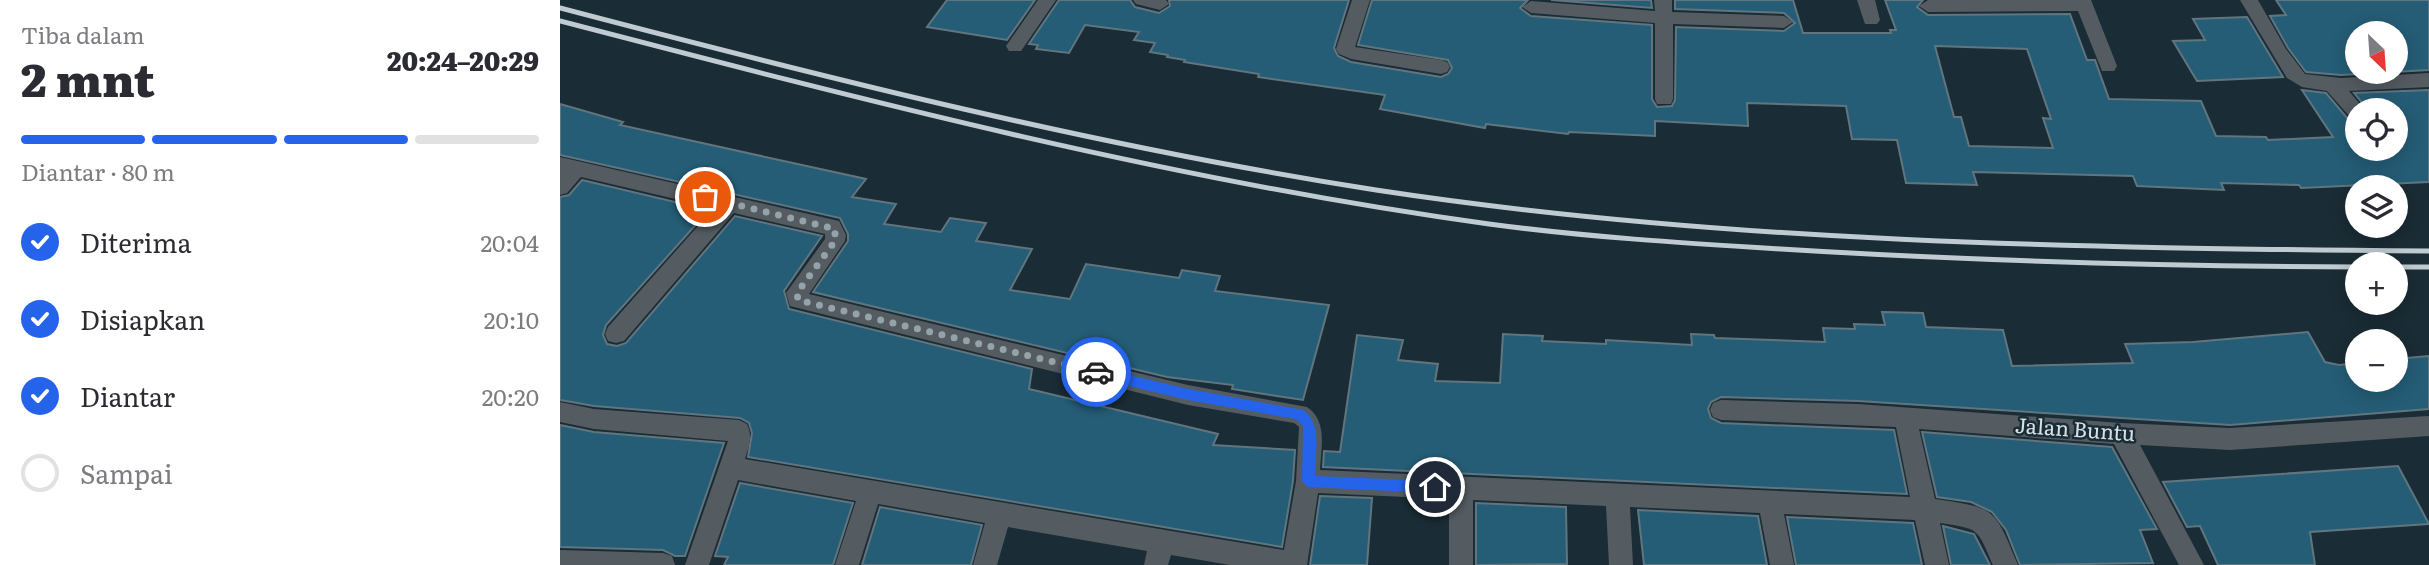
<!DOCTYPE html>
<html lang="id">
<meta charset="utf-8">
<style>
body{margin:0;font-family:Literata,serif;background:#f7f7f7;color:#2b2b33;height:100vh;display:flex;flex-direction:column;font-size:26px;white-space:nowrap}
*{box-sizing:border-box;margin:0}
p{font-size:23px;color:#7c7c81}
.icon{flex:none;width:38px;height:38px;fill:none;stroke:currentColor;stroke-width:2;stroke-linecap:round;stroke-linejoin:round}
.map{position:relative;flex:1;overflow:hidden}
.side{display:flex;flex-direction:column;background:#fff;width:560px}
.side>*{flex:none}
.needle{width:46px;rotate:155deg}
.tools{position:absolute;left:1785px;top:21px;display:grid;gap:14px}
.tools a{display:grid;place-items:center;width:63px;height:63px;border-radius:50%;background:#fff;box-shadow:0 4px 18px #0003;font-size:35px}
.pin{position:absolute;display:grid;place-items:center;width:60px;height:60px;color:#fff;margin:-30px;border:4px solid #fff;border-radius:50%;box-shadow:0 2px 7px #0007}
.courier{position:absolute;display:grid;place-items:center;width:70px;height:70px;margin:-35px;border:5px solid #2563eb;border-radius:50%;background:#fff;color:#222;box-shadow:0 2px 9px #0007}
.head em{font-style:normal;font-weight:800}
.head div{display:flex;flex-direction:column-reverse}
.head{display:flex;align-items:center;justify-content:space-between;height:119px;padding:0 21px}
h1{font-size:46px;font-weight:800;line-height:52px}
.bar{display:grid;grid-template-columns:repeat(4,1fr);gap:10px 7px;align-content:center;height:84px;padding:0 21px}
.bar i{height:9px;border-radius:5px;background:#e1e1e2}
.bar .current{background:#2563eb}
.bar p{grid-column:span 4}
ol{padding:0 21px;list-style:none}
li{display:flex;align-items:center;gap:21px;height:77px}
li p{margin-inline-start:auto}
li .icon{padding:7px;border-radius:50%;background:#2563eb;color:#fff;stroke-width:4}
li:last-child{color:#7c7c81}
li i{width:38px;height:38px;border:4px solid #e1e1e2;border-radius:50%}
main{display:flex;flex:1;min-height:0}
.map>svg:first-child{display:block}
.building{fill:#255d76;stroke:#61757f;stroke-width:2;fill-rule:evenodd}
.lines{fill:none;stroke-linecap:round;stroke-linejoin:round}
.street{fill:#545c61;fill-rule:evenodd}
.rail{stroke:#bfcbd1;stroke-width:5}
.route{fill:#2563eb}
.done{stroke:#94a2a9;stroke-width:7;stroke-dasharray:0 12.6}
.labels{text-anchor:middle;stroke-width:5;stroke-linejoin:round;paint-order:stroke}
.street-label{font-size:21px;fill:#d6e1e7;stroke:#1a2c35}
</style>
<main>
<section class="side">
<div class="head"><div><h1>2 mnt</h1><p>Tiba dalam</p></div><em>20:24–20:29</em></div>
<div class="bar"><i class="current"></i><i class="current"></i><i class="current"></i><i></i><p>Diantar · 80 m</p></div>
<ol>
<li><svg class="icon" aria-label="check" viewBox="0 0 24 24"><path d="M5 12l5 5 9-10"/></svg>Diterima<p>20:04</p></li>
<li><svg class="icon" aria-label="check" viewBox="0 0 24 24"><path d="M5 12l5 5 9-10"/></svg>Disiapkan<p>20:10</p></li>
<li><svg class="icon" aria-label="check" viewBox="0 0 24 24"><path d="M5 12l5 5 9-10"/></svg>Diantar<p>20:20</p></li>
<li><i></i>Sampai</li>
</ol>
</section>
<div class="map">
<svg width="1869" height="565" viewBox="0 0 1869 565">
<rect width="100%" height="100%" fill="#1a2c35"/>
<path class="building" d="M387,0H475L447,40L367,27Z
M499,0H570L575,7L599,13L610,6L609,0H789L774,48L778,56L791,62L881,77L888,74L892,68L888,60L798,45L812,0H968L960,8L971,16L1092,25V99L1097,107L1112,106L1115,100L1116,27L1224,31L1235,23L1224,13L1115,9V0H1233L1243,33H1331L1330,30H1336L1325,0H1363L1357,7L1368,15L1510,14L1527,60H1535L1549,99L1641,101L1656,136L1706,137L1708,140L1773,137L1742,90L1766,93L1788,119L1797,121V149H1836V110H1808L1794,93L1869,90V182L1741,188L1739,185L1661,183L1664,190L1577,186L1573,176L1413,172L1417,185L1346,183L1337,140L1292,139L1286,106L1187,103L1188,126L1095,121V136L1009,132L1008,134L926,124L925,128L820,109L825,95L698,77L699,74L624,62L625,60L607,57L608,55L590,52L595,43L574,40L579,32L525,25L509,53L476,49L478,45L469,44ZM1375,46L1467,49L1491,119L1483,118L1493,148L1409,146L1401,117H1394Z
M991,0H1091L1092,8Z
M1716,0H1869V70L1781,75L1746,72L1728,48L1710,16L1726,15ZM1797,33H1836V72H1797Z
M1687,17L1723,77L1637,81L1613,41L1645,40L1633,19Z
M0,104L63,122L60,125L306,179L292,197L336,204L324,224L381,232L390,218L426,223L416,241L472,249L450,290L510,299L526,264L619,278L622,270L660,276L655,291L769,305L743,400L672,389L673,385L607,377L253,292L288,241V234L280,218L0,155Z
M22,180L149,210L46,325L43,335L47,344L57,346L66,343L175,216L262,236L224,291L229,309L472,369L469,389L658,434L653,445L735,450L733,481L722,547L188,457L192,433L189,423L180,418L34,406L0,400V197L9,195Z
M1322,312L1363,313L1366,327L1443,330L1452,366L1573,363L1565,344L1633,342L1748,332L1765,362L1779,365L1797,363V380H1836V359L1869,356V409L1670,425L1298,401L1161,397L1151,402L1148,409L1151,418L1161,423L1334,430L1347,494L763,467L764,451L780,452L797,335L843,340L838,360L878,364L875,381L940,383L943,334L983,336L982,341L1046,344V340L1132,345L1131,334L1154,335L1155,338L1265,342L1263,328L1295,329L1294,324L1325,325Z
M0,425L34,432L164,443L125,556H115L103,550L0,547Z
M1362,432L1552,447L1597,529L1580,530L1593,563L1460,565L1446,530L1432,512L1411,502L1377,497Z
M1838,466L1869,524L1750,532L1755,565H1658L1640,526L1627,527L1603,482Z
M180,483L293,503L273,565H164L168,557L155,556Z
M760,496L812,498L807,565H750Z
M916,503L1006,507L1007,564L916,565Z
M320,507L422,525L411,565H302Z
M1078,510L1198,516L1207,565H1084Z
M1227,517L1353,523L1362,565H1236Z
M1383,526L1414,534L1430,565H1391Z"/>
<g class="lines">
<path class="street" d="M478,0H496L461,51H449L446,46Z
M573,0H606L609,4L600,10L576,4Z
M792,0H810L795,47L881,60L887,62L890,67L887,72L881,74L791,59L779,54L776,49Z
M1094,0H1112V12L1224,16L1233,22L1224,28L1113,24V99L1111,104H1097L1095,99V23L971,13L962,7L971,1L1095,11Z
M1297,0H1315L1320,20L1317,24H1305Z
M1368,0H1531L1557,66L1554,71H1542L1518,11L1368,12L1359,6Z
M1680,0H1698L1726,49L1745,74L1781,78L1869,73V87L1789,91L1805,110H1797V119L1790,117L1767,91L1742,87L1727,78Z
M0,157L279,221L286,235L285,241L249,294L628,385L747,407C768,421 761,448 760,470L1350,497L1336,427L1161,420L1153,417L1150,410L1153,403L1161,400L1298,404L1561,423L1670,428L1869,416V436L1670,450L1580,445L1644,565H1619L1554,444L1359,429L1375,499C1436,508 1434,507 1458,565H1433C1417,528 1420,529 1380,523L1389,565H1365L1355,520L1224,514L1234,565H1210L1200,513L1070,507L1073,565H1049L1046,506L913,500V565H889V499L758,493L747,565H670L611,555L608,565H584L587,551L448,527L437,565H413L425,523L318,504L299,565H275L296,501L178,480L149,565H125L168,441L34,429L0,422V402L34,409L179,420L187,424C193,437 189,446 185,459L724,550L736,481L739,427L734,423L628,405L230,306L226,293L265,239V234L174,213L64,341L56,343L48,341L45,334L48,327L154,208L21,177L7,193L0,195Z
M0,550L103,553L112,556L115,565H0Z"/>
<path class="rail" d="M0,8C270,79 540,147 816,190C1164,243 1518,248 1869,251
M0,21C307,101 614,181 929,224C1026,237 1123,243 1221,249C1413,261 1605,266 1797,267
M1836,267H1869"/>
</g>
<path class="route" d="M536,367L628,389L743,410C763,423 755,454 755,476L875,481L882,487L875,493L748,487L742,481L743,426L736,419L628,400L536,378L530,372Z"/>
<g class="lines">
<path class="done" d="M145,197L275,229V241L237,293L238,300L536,372"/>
</g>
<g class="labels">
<g class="street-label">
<text transform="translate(1515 430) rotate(4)" y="7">Jalan Buntu</text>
</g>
</g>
</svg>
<div class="tools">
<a><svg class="needle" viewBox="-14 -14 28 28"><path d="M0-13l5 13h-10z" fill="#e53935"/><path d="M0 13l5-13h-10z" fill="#7c7c81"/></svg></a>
<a><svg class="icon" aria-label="locate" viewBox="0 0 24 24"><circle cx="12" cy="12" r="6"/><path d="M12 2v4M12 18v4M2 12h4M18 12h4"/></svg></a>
<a><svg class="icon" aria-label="layers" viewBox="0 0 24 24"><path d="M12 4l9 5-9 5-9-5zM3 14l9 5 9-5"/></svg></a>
<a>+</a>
<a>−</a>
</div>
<div class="pin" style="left:145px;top:197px;background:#ea580c"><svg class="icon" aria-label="bag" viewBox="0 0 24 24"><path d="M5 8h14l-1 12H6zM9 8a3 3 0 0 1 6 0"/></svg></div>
<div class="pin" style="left:875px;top:487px;background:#1f2937"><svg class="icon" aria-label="home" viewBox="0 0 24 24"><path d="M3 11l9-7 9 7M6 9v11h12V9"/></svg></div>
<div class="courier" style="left:536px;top:372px"><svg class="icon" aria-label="car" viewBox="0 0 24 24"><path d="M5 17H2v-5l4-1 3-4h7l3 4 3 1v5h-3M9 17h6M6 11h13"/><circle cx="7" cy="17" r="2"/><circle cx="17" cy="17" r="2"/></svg></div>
</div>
</main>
